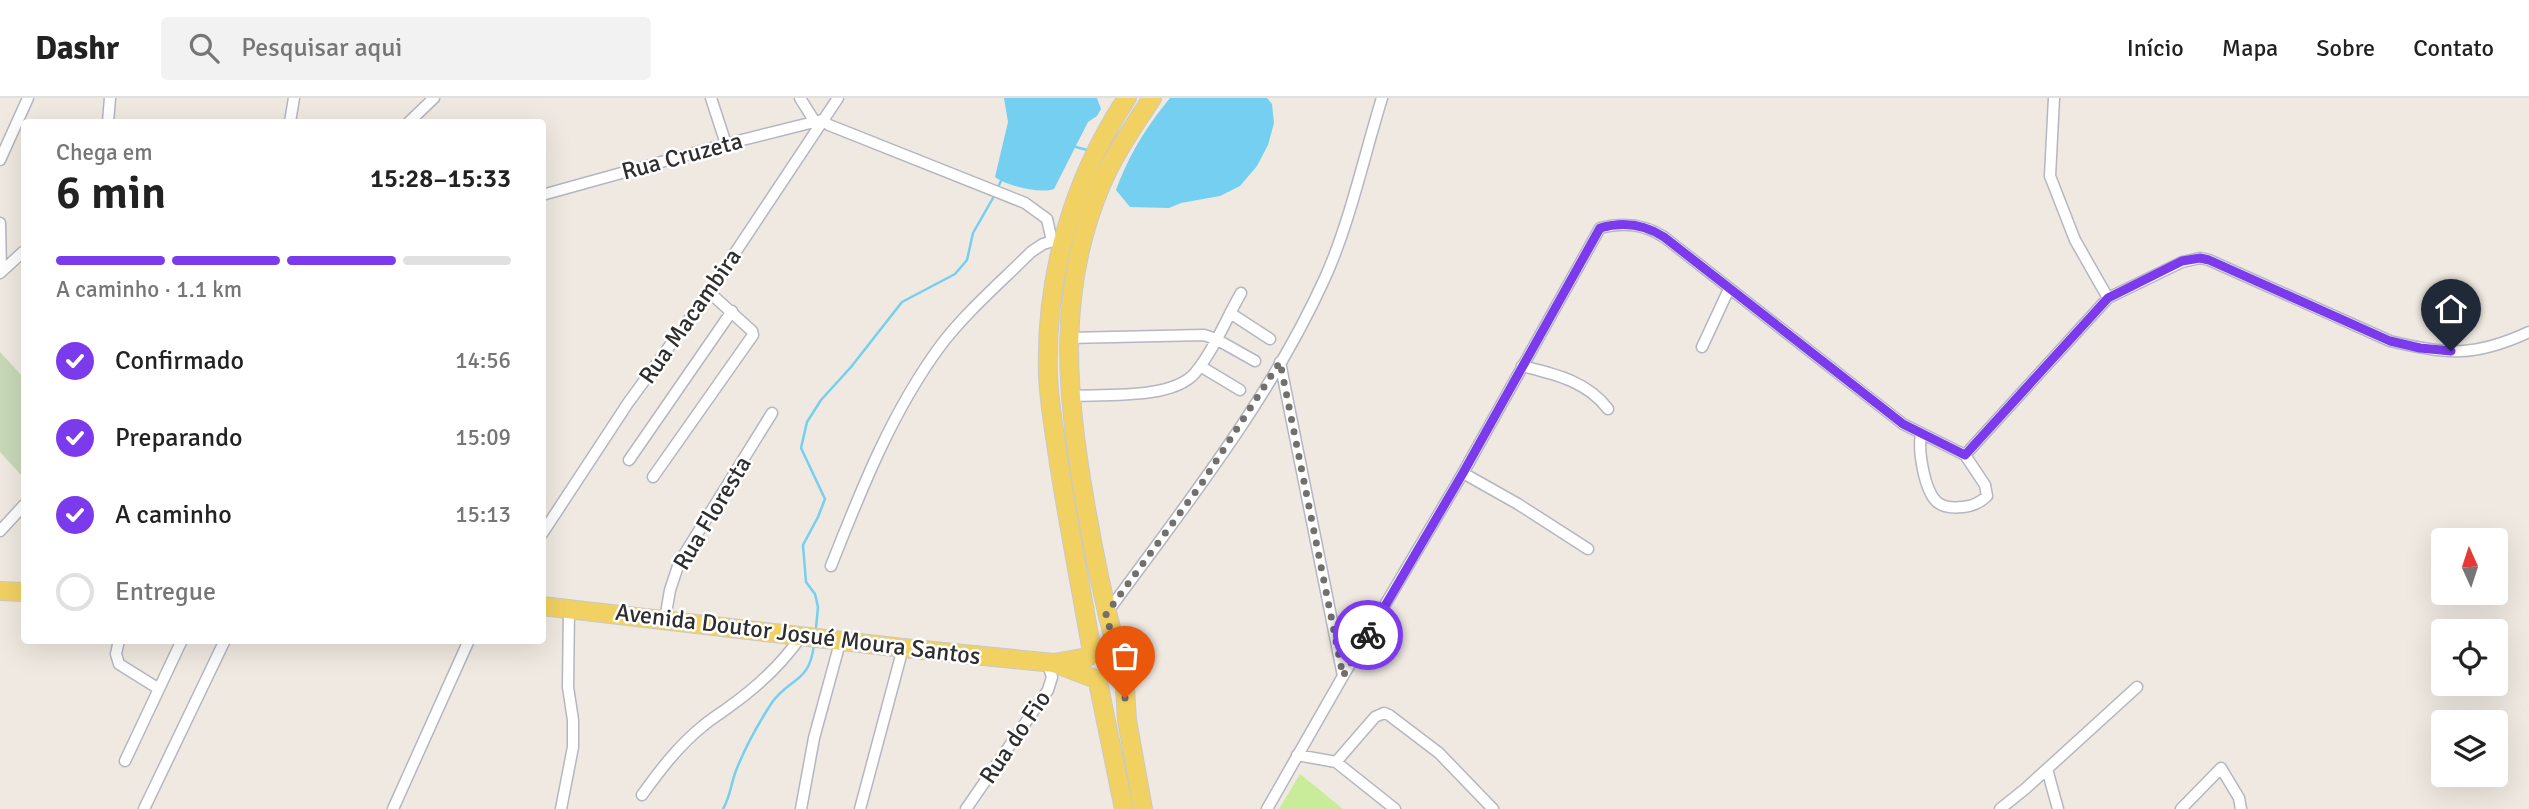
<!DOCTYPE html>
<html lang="pt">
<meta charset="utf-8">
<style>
body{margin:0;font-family:Signika,sans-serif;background:#f2f2f2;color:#222;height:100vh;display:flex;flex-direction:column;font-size:26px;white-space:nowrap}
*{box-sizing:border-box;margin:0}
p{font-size:23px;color:#767676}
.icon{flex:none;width:38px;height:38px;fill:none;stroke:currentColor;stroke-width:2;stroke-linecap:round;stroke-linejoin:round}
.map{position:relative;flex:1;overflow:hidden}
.panel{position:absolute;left:21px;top:21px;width:525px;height:525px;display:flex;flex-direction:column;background:#fff;border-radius:7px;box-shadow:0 7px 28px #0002}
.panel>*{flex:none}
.needle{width:46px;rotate:357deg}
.fabs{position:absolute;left:2431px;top:430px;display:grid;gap:14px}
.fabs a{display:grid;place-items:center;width:77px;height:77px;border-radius:7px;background:#fff;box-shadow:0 7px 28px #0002;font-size:35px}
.pin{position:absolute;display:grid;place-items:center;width:60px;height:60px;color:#fff;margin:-72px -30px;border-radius:50% 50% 50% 0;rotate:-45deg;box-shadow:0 0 7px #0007}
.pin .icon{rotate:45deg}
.courier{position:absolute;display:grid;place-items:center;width:70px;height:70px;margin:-35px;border:5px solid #7c3aed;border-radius:50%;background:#fff;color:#222;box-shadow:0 2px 9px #0007}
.headline em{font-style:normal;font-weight:600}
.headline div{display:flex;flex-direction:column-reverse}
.headline{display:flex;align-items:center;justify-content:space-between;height:119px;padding:0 35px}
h1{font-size:46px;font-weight:600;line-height:52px}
.bar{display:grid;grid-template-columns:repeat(4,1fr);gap:10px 7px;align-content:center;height:84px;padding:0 35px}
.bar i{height:9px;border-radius:5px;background:#e0e0e0}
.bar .current{background:#7c3aed}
.bar p{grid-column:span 4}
ol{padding:0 35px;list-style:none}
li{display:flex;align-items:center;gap:21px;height:77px}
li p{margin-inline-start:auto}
li .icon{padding:7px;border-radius:50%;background:#7c3aed;color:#fff;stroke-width:4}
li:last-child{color:#767676}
li i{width:38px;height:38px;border:4px solid #e0e0e0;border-radius:50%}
header{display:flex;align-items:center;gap:42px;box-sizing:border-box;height:98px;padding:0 35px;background:#fff;border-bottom:2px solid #e0e0e0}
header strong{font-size:33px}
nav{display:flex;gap:38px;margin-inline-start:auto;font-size:24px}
.search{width:490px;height:63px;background:#f2f2f2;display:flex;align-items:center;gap:18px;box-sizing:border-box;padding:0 24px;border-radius:7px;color:#767676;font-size:26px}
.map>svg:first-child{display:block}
.cemetery{fill:#c8d9b8}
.pitch{fill:#c9ec9a}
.water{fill:#75cff0}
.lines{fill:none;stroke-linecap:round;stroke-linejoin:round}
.stream{stroke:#75cff0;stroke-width:2.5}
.minor-casing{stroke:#b4b7c1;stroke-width:13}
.primary-casing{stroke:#c9c9c9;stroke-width:20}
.minor{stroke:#fff;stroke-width:10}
.primary{stroke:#f2d163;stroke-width:18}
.done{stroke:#726f6d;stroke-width:7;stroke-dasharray:0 12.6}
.route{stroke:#7c3aed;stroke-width:9}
.labels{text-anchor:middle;stroke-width:5;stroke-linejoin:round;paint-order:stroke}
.street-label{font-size:24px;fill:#2e2e2e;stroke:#fff}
</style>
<header>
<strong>Dashr</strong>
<div class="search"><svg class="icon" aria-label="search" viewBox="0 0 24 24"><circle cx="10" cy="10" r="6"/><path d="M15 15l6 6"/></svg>Pesquisar aqui</div>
<nav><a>Início</a><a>Mapa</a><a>Sobre</a><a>Contato</a></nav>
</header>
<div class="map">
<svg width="2529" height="711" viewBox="0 0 2529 711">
<rect width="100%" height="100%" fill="#efe9e1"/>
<path class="cemetery" d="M0,254L24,280V380L0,354Z"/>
<path class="pitch" d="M1300,676L1343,711H1279Z"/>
<path class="water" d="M1004,0H1097L1101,11L1097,18L1088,24L1054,91C1040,96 1007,88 995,79L1008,24Z
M1170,0H1267L1272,6L1274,25L1268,47L1257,68L1240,88L1220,98L1181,105L1169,110L1130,109L1116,92C1130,55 1145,31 1170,0Z"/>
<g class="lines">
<path class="stream" d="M1076,49L1091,53
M999,87L1001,83
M816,530L818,509L815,496L806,484L803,447L818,419L825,401L801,350L807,324L821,302L851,269L902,204L955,176L967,162L973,135L993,100
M723,711C731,697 731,684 737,670C746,648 758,626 771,606C788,580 810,586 814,546"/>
<defs>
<path id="minor" d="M711,0L726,46
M800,0L815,24
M2054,0L2050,78L2075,142L2108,200
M822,22L829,27L1025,105L1047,121L1052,143
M108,24L110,0
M290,24L294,0
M409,24L434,0
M0,62L28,0
M542,97L726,46L822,22
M0,125L1,173
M0,175L24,153
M1230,215L1270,241
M1068,240L1204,237L1216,241L1255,263
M1702,249L1729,191
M1280,264L1343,578
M1200,268L1240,292
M1522,268C1554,276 1587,283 1608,311
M1070,298C1102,296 1172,302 1195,275C1214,252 1226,221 1241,195
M1921,336C1918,352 1924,392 1937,404C1943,409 1954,410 1963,409C1972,408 1980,405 1987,398L1985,387L1965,357
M629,362L732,213
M1463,375L1518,406L1588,451
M653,379L753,237L752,233L709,194
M0,433L24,407
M542,436L628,305L709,194L838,0
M831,468C861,392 892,313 941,247C967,213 1001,184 1031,154L1043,146L1064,140
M1106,516C1184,409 1269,303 1324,182C1349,128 1364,58 1382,0
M665,521L670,492L679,465L772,315
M119,542L116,556L119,566L159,591
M1297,657L1336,664L1395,711
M125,663L182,542
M1336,664L1375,619L1384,615L1389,617L1439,655L1493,711
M2047,671L2058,711
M642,697C660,672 679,647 703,628C711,621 721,615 729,609C757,589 783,565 802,537
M144,711L225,542
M393,711L469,542
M561,711L573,649V622L568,589L569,510
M801,711L814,640L841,541
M860,711L903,550
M966,711L1048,592L1052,579L1047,564
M1267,711L1343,578L1463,375L1600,130C1624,124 1644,126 1664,139L1903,326L1965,357L2108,200L2182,164L2200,160L2209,162L2390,243C2447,257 2475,259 2529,234
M2000,711L2025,691L2137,589
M2181,711L2221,670L2239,700L2241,711"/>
<path id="primary" d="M0,493L24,494
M542,508L903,550L1054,565L1088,559
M1116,550C1104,504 1094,457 1086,410C1066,298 1056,194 1101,87C1114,56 1134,28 1152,0
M1092,554C1081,491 1069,429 1059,366C1055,336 1049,306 1048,276C1045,179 1073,81 1127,0
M1054,565L1093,580
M1124,573L1127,622L1143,711
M1098,584L1124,711"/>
</defs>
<use href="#minor" class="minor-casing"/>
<use href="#primary" class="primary-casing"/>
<use href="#minor" class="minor"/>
<use href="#primary" class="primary"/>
</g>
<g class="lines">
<path class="done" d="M1125,600L1124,560L1115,550L1106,516L1202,385L1280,264L1343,578L1368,537"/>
<path class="route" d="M1368,537L1463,375L1600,130C1624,123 1644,126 1664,139L1903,326L1965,357L2108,200L2182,163L2200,160L2209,162L2390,243L2420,250L2451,253"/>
</g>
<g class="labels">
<g class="street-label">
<text transform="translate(682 58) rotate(-15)" y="8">Rua Cruzeta</text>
<text transform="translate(690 218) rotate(-55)" y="8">Rua Macambira</text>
<text transform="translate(712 415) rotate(-59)" y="8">Rua Floresta</text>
<text transform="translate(798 536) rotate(7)" y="8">Avenida Doutor Josué Moura Santos</text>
<text transform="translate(1015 639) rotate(-56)" y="8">Rua do Fio</text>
</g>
</g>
</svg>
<div class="fabs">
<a><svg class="needle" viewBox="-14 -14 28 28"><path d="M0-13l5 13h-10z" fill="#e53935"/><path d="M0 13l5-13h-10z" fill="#767676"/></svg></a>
<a><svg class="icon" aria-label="locate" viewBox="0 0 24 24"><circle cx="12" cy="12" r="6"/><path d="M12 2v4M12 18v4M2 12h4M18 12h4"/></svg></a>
<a><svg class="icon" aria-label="layers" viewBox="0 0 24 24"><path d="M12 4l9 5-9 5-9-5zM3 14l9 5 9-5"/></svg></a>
</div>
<div class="pin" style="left:1125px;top:600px;background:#ea580c"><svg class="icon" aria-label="bag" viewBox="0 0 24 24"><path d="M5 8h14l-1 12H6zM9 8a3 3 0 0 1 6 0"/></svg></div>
<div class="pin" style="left:2451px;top:253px;background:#1f2937"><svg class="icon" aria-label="home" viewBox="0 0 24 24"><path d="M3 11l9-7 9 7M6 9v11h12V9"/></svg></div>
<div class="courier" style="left:1368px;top:537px"><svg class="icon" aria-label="bike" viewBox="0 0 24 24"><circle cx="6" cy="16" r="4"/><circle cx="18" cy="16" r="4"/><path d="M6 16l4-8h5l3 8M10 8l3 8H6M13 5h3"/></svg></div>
<section class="panel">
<div class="headline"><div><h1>6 min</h1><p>Chega em</p></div><em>15:28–15:33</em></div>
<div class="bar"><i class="current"></i><i class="current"></i><i class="current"></i><i></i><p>A caminho · 1.1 km</p></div>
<ol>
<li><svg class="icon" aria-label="check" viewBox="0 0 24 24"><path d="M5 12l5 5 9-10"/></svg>Confirmado<p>14:56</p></li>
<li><svg class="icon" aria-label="check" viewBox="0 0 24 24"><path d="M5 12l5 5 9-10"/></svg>Preparando<p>15:09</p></li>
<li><svg class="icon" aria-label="check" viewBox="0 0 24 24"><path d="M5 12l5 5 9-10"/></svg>A caminho<p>15:13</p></li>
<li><i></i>Entregue</li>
</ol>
</section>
</div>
